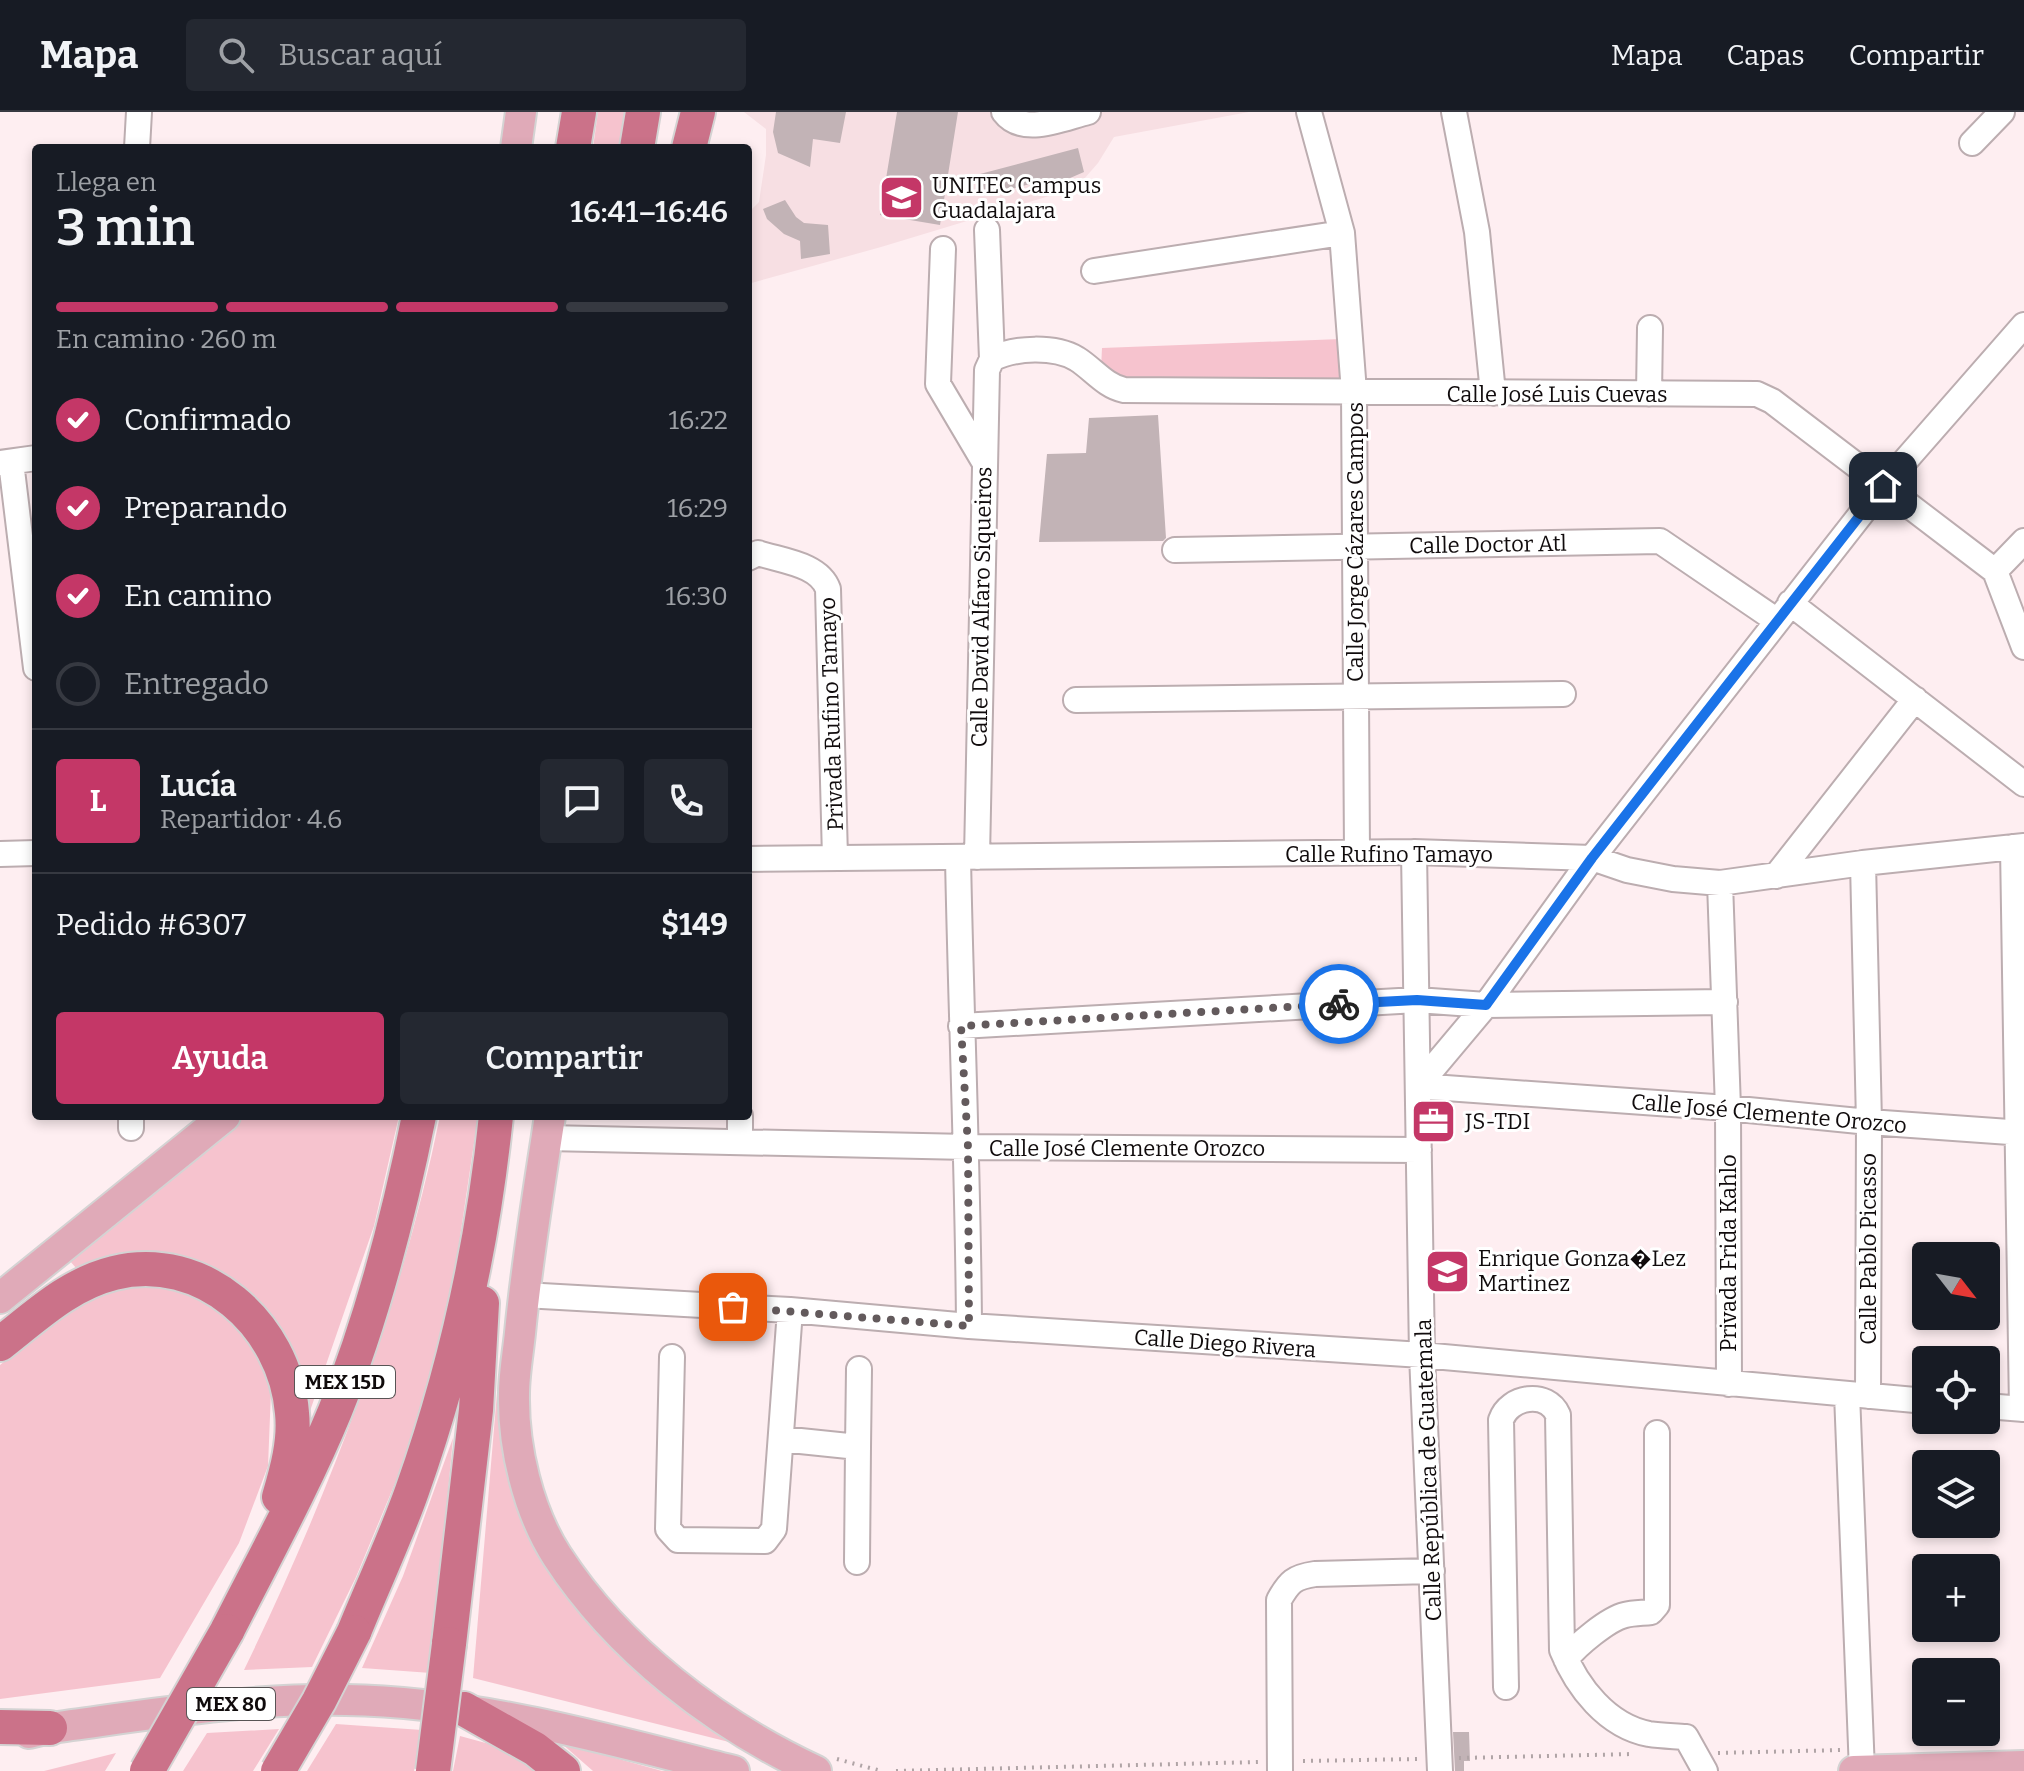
<!DOCTYPE html>
<html lang="es">
<meta charset="utf-8">
<style>
body{margin:0;font-family:Bitter,serif;background:#242831;color:#f1f3f6;height:100vh;display:flex;flex-direction:column;font-size:30px;white-space:nowrap}
*{box-sizing:border-box;margin:0}
p{font-size:26px;color:#9ea1a6}
.icon{flex:none;width:44px;height:44px;fill:none;stroke:currentColor;stroke-width:2;stroke-linecap:round;stroke-linejoin:round}
.map{position:relative;flex:1;overflow:hidden}
.drawer{position:absolute;left:32px;top:32px;width:720px;height:976px;display:flex;flex-direction:column;background:#171b24;border-radius:8px;box-shadow:0 4px 12px #0003}
.drawer>*{flex:none}
.needle{width:52px;rotate:121deg}
.fabs{position:absolute;left:1912px;top:1130px;display:grid;gap:16px}
.fabs a{display:grid;place-items:center;width:88px;height:88px;border-radius:8px;background:#171b24;box-shadow:0 4px 12px #0003;font-size:40px}
.pin{position:absolute;display:grid;place-items:center;width:68px;height:68px;color:#fff;margin:-34px;border-radius:16px;box-shadow:0 4px 12px #0006}
.courier{position:absolute;display:grid;place-items:center;width:80px;height:80px;margin:-40px;border:6px solid #1a73e8;border-radius:50%;background:#fff;color:#222;box-shadow:0 2px 10px #0007}
.overview em{font-style:normal;font-weight:600}
.overview div{display:flex;flex-direction:column-reverse}
.overview{display:flex;align-items:center;justify-content:space-between;height:136px;padding:0 24px}
h1{font-size:52px;font-weight:600;line-height:60px}
.bar{display:grid;grid-template-columns:repeat(4,1fr);gap:12px 8px;align-content:center;height:96px;padding:0 24px}
.bar i{height:10px;border-radius:6px;background:#363941}
.bar .on{background:#c43767}
.bar p{grid-column:span 4}
.line{display:flex;align-items:center;gap:20px;padding:0 24px;border-top:2px solid #363941}
.line div{flex:1}
.round{display:grid;place-items:center;flex:none;width:84px;height:84px;border-radius:8px;background:#242831}
ol{padding:0 24px;list-style:none}
li{display:flex;align-items:center;gap:24px;height:88px}
li p{margin-inline-start:auto}
li .icon{padding:8px;border-radius:50%;background:#c43767;color:#fff;stroke-width:4}
li:last-child{color:#9ea1a6}
li i{width:44px;height:44px;border:4px solid #363941;border-radius:50%}
.action{display:flex;gap:16px;margin-top:auto;padding:16px 24px}
.action a{flex:1;height:92px;border-radius:8px;background:#c43767;color:#fff;font-size:32px;font-weight:600;line-height:92px;text-align:center}
.action a+a{background:#242831;color:#f1f3f6}
header{display:flex;align-items:center;gap:48px;box-sizing:border-box;height:112px;padding:0 40px;background:#171b24;border-bottom:2px solid #363941}
header strong{font-size:38px}
nav{display:flex;gap:44px;margin-inline-start:auto;font-size:28px}
.search{width:560px;height:72px;background:#242831;display:flex;align-items:center;gap:20px;box-sizing:border-box;padding:0 28px;border-radius:8px;color:#9ea1a6;font-size:30px}
.map>svg:first-child{display:block}
.built{fill:#f7dfe3}
.green{fill:#f6c3ce}
.building{fill:#c2b3b6}
.lines{fill:none;stroke-linecap:round;stroke-linejoin:round}
.minor-casing{stroke:#bcadb0;stroke-width:28}
.major-casing{stroke:#d4d3d3;stroke-width:34}
.highway-casing{stroke:#d4d3d3;stroke-width:38}
.path{stroke:#b0a4a6;stroke-width:4;stroke-dasharray:2 6;stroke-linecap:butt}
.minor{stroke:#fff;stroke-width:24}
.major{stroke:#e0aab8;stroke-width:30}
.highway{stroke:#cb7289;stroke-width:34}
.highway-bridge-casing{stroke:#d4d3d3;stroke-width:38;stroke-linecap:butt}
.highway-bridge{stroke:#cb7289;stroke-width:34}
.done{stroke:#635a5c;stroke-width:8;stroke-dasharray:0 14.4}
.route{stroke:#1a73e8;stroke-width:10}
.labels{text-anchor:middle;stroke-width:6;stroke-linejoin:round;paint-order:stroke}
.shield{fill:#fff;stroke:#585455;stroke-width:2}
.shield-label{font-size:20px;font-weight:bold;fill:#100b0c}
.poi-label{font-size:22px;fill:#100b0c;stroke:#fff;text-anchor:start}
.street-label{font-size:22px;fill:#100b0c;stroke:#fff}
</style>
<header>
<strong>Mapa</strong>
<div class="search"><svg class="icon" aria-label="search" viewBox="0 0 24 24"><circle cx="10" cy="10" r="6"/><path d="M15 15l6 6"/></svg>Buscar aquí</div>
<nav><a>Mapa</a><a>Capas</a><a>Compartir</a></nav>
</header>
<div class="map">
<svg width="2024" height="1659" viewBox="0 0 2024 1659">
<rect width="100%" height="100%" fill="#feeef1"/>
<path class="built" d="M744,0H1249L1114,25L1098,51L1084,67L1056,82L881,135L748,172V101L759,90L766,43V17Z"/>
<path class="green" d="M598,0H627L621,36H593Z
M1341,227L1345,266L1125,270L1101,257L1102,236Z
M245,1004H399L374,1114L310,1299L303,1266L288,1229L251,1183L224,1164L112,1144L76,1156L70,1149Z
M440,1004H478L451,1186L408,1340L356,1465L312,1555L244,1558C329,1382 401,1196 440,1004Z
M149,1171L208,1187L258,1239L271,1279L268,1354L239,1431L160,1566L0,1587V1253L73,1194L93,1182Z
M497,1281L525,1411L575,1496L645,1564L729,1630L473,1566Z
M453,1326L431,1561L362,1556L403,1464Z
M336,1612L422,1618L414,1659H307Z
M279,1617L253,1659H183L207,1621Z
M460,1624L504,1636L546,1659H453Z
M561,1631L662,1659H593Z
M116,1641L105,1659H44Z"/>
<path class="building" d="M776,0H846L840,31L813,27L810,55L778,41L773,20Z
M897,0H958L940,113L880,103Z
M1078,36L1084,60L1054,73L1052,66L986,84L980,62Z
M785,88L796,105L804,111L828,113L830,142L801,147L800,129L784,122L767,107L763,97Z
M1158,303L1166,426L1163,429L1039,430L1047,342L1086,341L1089,306Z
M1453,1620H1469L1470,1649H1464V1659H1455Z"/>
<g class="lines">
<defs>
<path id="minor" d="M1004,0C1023,25 1063,6 1088,0
M1309,0L1342,121L1354,280L1357,740
M1454,0L1477,120L1493,281
M1972,31L2002,0
M137,36L139,0
M943,137L938,272L983,348
M1094,159L1342,121
M992,247C1015,235 1055,234 1077,247C1093,257 1105,274 1124,278L1757,282L1772,289L1995,459L2024,535
M1649,282L1650,216
M11,350L36,556
M0,351L36,346
M1175,438L1660,429L1776,508
M748,446L758,441C782,449 819,452 828,477L835,746
M1995,459L2024,429
M1790,491L2024,672
M1076,588L1563,582
M2013,735L2022,1297
M1414,740L1422,1243L1440,1659
M0,742L36,741
M977,745L987,258L992,247L987,118
M958,746C961,902 968,1058 969,1214
M748,747L1414,740L1592,746L1627,758L1673,767L1720,771L1863,751L2024,734
M1863,751L1869,1010L1868,1284
M1776,764L1915,587
M1720,771L1728,996L1729,1272
M961,914L1417,888L1486,893L1725,890
M1418,974L1486,893L1592,746L1883,374L2024,213
M1418,974L1728,996L1869,1010L2024,1021
M131,1004V1016
M547,1026L968,1035L1419,1038
M740,1030V1004
M524,1183L790,1198L969,1214L1422,1243L1926,1289
M672,1245L668,1417L678,1428L765,1429L774,1417L790,1198
M1847,1282L1862,1659
M1986,1294L2024,1297
M781,1327L858,1335L857,1450
M858,1335L859,1257
M1566,1547C1577,1533 1608,1507 1625,1503C1633,1501 1643,1501 1651,1500L1657,1493V1321
M1506,1575L1501,1308C1509,1284 1547,1278 1558,1303L1562,1538C1577,1575 1607,1614 1649,1622C1661,1624 1674,1624 1686,1625L1705,1659
M1280,1659L1279,1488C1289,1470 1294,1465 1315,1462L1432,1459"/>
<path id="major" d="M516,36L521,0
M550,1004C539,1076 527,1148 520,1221C518,1241 514,1262 514,1282C513,1335 528,1399 557,1444C618,1538 717,1613 816,1659
M0,1186L225,1004
M29,1621L50,1616C148,1603 246,1586 346,1588C478,1590 607,1627 734,1659
M1854,1659L2024,1654"/>
<path id="highway" d="M573,36L579,0
M637,36L643,0
M689,36L698,0
M0,1232C36,1204 69,1172 114,1161C202,1139 285,1212 292,1301C295,1329 287,1358 279,1385
M227,1519C264,1446 304,1374 335,1299C373,1205 399,1103 419,1004
M354,1520C373,1473 395,1427 412,1379C455,1258 483,1131 496,1004
M449,1532L476,1298L482,1191
M464,1597L535,1637L563,1659
M0,1615L50,1616"/>
</defs>
<use href="#minor" class="minor-casing"/>
<use href="#major" class="major-casing"/>
<use href="#highway" class="highway-casing"/>
<path class="path" d="M1718,1641L1842,1638
M1459,1646L1634,1642
M837,1647L881,1659
M1303,1649L1418,1647
M896,1659L1258,1650"/>
<use href="#minor" class="minor"/>
<use href="#major" class="major"/>
<use href="#highway" class="highway"/>
<defs>
<path id="highway-bridge" d="M147,1659L227,1519
M278,1659L319,1589L354,1520
M433,1659L449,1532"/>
</defs>
<use href="#highway-bridge" class="highway-bridge-casing"/>
<use href="#highway-bridge" class="highway-bridge"/>
</g>
<g class="lines">
<path class="done" d="M733,1195L969,1214L968,1035L961,914L1339,892"/>
<path class="route" d="M1339,892L1417,888L1486,893L1592,746L1883,374"/>
</g>
<defs>
<symbol id="university-square" viewBox="-11 -11 22 22"><rect x="-9" y="-9" width="18" height="18" rx="4" fill="#c43767" stroke="#fff"/><path d="M0-5L7-2L0 1L-7-2ZM-4 1L0 2.5L4 1V4Q0 6-4 4Z" fill="#fff"/></symbol>
<symbol id="office-square" viewBox="-11 -11 22 22"><rect x="-9" y="-9" width="18" height="18" rx="4" fill="#c43767" stroke="#fff"/><path d="M-6-3h4V-5.5h4V-3h4V5H-6ZM-1-4.5V-3h2v-1.5ZM-6 0V1H6V0Z" fill="#fff"/></symbol>
<symbol id="school-square" viewBox="-11 -11 22 22"><rect x="-9" y="-9" width="18" height="18" rx="4" fill="#c43767" stroke="#fff"/><path d="M0-5L7-2L0 1L-7-2ZM-4 1L0 2.5L4 1V4Q0 6-4 4Z" fill="#fff"/></symbol>
</defs>
<g fill-rule="evenodd">
<use href="#university-square" x="876" y="60" width="51" height="51"/>
<use href="#office-square" x="1408" y="984" width="51" height="51"/>
<use href="#school-square" x="1422" y="1134" width="51" height="51"/>
</g>
<g class="labels">
<g class="shield">
<rect x="295" y="1254" width="100" height="32" rx="6"/>
<rect x="187" y="1576" width="88" height="32" rx="6"/>
</g>
<g class="shield-label">
<text x="345" y="1277">MEX 15D</text>
<text x="231" y="1599">MEX 80</text>
</g>
<g class="poi-label">
<text x="932" y="81">UNITEC Campus<tspan x="932" dy="25">Guadalajara</tspan></text>
<text x="1465" y="1017">JS-TDI</text>
<text x="1478" y="1154">Enrique Gonza�Lez<tspan x="1478" dy="25">Martinez</tspan></text>
</g>
<g class="street-label">
<text x="1557" y="290">Calle José Luis Cuevas</text>
<text transform="translate(1355 430) rotate(-90)" y="8">Calle Jorge Cázares Campos</text>
<text transform="translate(1488 432) rotate(-1)" y="8">Calle Doctor Atl</text>
<text transform="translate(981 495) rotate(-89)" y="8">Calle David Alfaro Siqueiros</text>
<text transform="translate(831 602) rotate(-92)" y="8">Privada Rufino Tamayo</text>
<text x="1389" y="750">Calle Rufino Tamayo</text>
<text transform="translate(1769 1001) rotate(5)" y="8">Calle José Clemente Orozco</text>
<text x="1127" y="1044">Calle José Clemente Orozco</text>
<text transform="translate(1868 1137) rotate(-90)" y="8">Calle Pablo Picasso</text>
<text transform="translate(1728 1141) rotate(-90)" y="8">Privada Frida Kahlo</text>
<text transform="translate(1225 1231) rotate(4)" y="8">Calle Diego Rivera</text>
<text transform="translate(1428 1358) rotate(-92)" y="8">Calle República de Guatemala</text>
</g>
</g>
</svg>
<div class="fabs">
<a><svg class="needle" viewBox="-14 -14 28 28"><path d="M0-13l5 13h-10z" fill="#e53935"/><path d="M0 13l5-13h-10z" fill="#9ea1a6"/></svg></a>
<a><svg class="icon" aria-label="locate" viewBox="0 0 24 24"><circle cx="12" cy="12" r="6"/><path d="M12 2v4M12 18v4M2 12h4M18 12h4"/></svg></a>
<a><svg class="icon" aria-label="layers" viewBox="0 0 24 24"><path d="M12 4l9 5-9 5-9-5zM3 14l9 5 9-5"/></svg></a>
<a>+</a>
<a>−</a>
</div>
<div class="pin" style="left:733px;top:1195px;background:#ea580c"><svg class="icon" aria-label="bag" viewBox="0 0 24 24"><path d="M5 8h14l-1 12H6zM9 8a3 3 0 0 1 6 0"/></svg></div>
<div class="pin" style="left:1883px;top:374px;background:#1f2937"><svg class="icon" aria-label="home" viewBox="0 0 24 24"><path d="M3 11l9-7 9 7M6 9v11h12V9"/></svg></div>
<div class="courier" style="left:1339px;top:892px"><svg class="icon" aria-label="bike" viewBox="0 0 24 24"><circle cx="6" cy="16" r="4"/><circle cx="18" cy="16" r="4"/><path d="M6 16l4-8h5l3 8M10 8l3 8H6M13 5h3"/></svg></div>
<section class="drawer">
<div class="overview"><div><h1>3 min</h1><p>Llega en</p></div><em>16:41–16:46</em></div>
<div class="bar"><i class="on"></i><i class="on"></i><i class="on"></i><i></i><p>En camino · 260 m</p></div>
<ol>
<li><svg class="icon" aria-label="check" viewBox="0 0 24 24"><path d="M5 12l5 5 9-10"/></svg>Confirmado<p>16:22</p></li>
<li><svg class="icon" aria-label="check" viewBox="0 0 24 24"><path d="M5 12l5 5 9-10"/></svg>Preparando<p>16:29</p></li>
<li><svg class="icon" aria-label="check" viewBox="0 0 24 24"><path d="M5 12l5 5 9-10"/></svg>En camino<p>16:30</p></li>
<li><i></i>Entregado</li>
</ol>
<div class="line" style="height:144px"><b class="round" style="background:#c43767;color:#fff">L</b><div><b>Lucía</b><p>Repartidor · 4.6</p></div><a class="round"><svg class="icon" aria-label="chat" viewBox="0 0 24 24"><path d="M4 5h16v11H9l-5 4z"/></svg></a><a class="round"><svg class="icon" aria-label="phone" viewBox="0 0 24 24"><path d="M5 4h4l2 5-3 2q2 4 5 5l2-3 5 2v4C11 20 4 13 5 4z"/></svg></a></div>
<div class="line" style="height:104px"><div>Pedido #6307</div><b>$149</b></div>
<div class="action"><a>Ayuda</a><a>Compartir</a></div>
</section>
</div>
